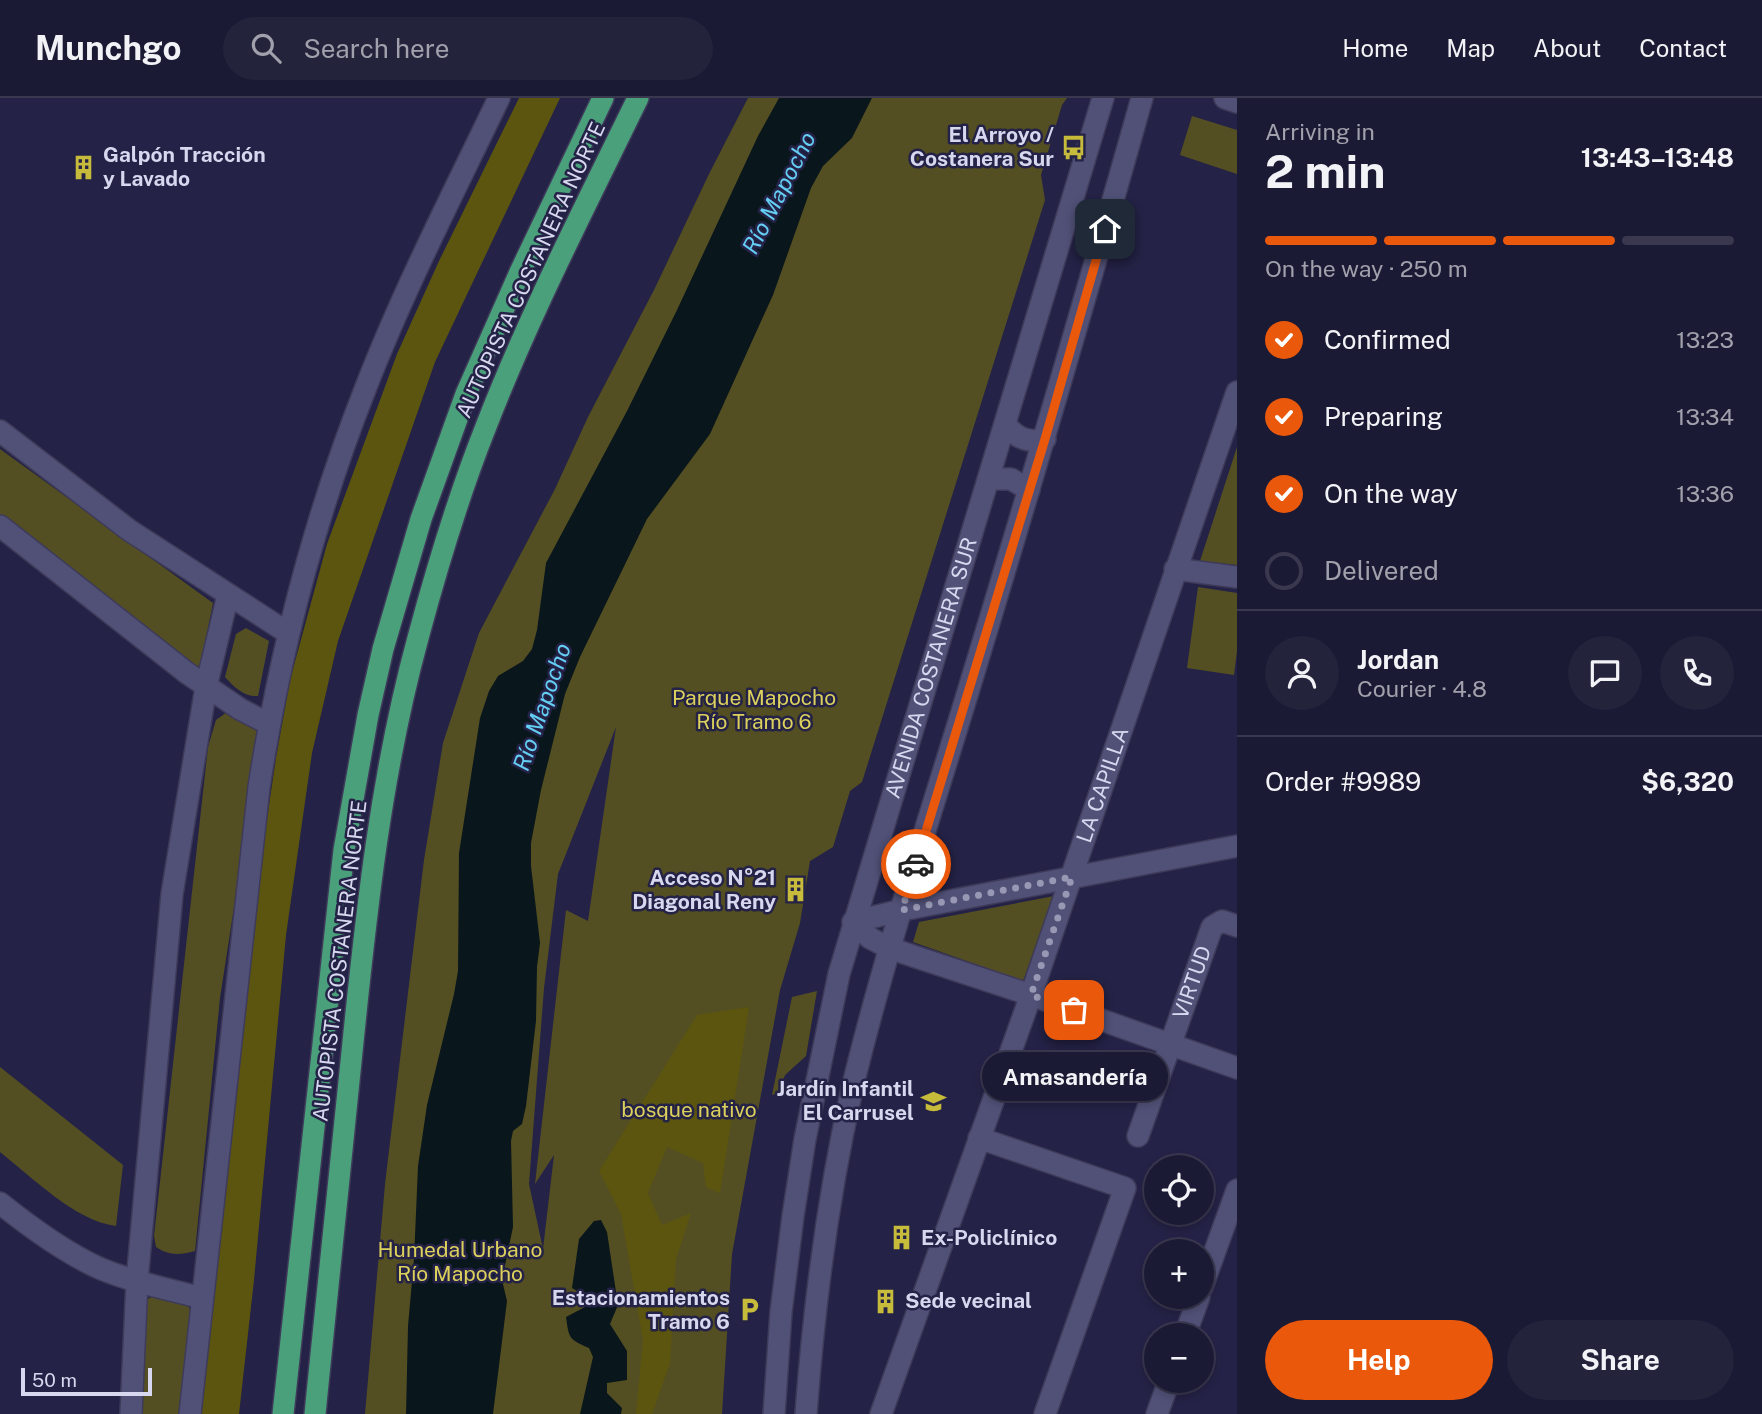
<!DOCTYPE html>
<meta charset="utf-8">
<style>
body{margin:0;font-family:"Public Sans",sans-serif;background:#24233c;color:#f1f3f6;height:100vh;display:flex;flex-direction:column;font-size:26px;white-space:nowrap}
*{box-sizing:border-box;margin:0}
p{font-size:23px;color:#a0a1ac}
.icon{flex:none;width:38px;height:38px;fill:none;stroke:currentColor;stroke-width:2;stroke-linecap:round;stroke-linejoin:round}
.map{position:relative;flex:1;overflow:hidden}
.drawer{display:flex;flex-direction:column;background:#1b1a34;width:525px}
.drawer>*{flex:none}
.fabs{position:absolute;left:1144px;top:1057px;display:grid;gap:14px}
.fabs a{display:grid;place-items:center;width:70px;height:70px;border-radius:50%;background:#1b1a34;box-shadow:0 4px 10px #0003,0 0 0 2px #39384f;font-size:35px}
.scale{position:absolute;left:21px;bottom:18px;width:131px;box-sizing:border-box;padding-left:7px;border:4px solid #d7d8ef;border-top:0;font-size:19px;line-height:24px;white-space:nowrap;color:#d7d8ef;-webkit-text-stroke:5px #242246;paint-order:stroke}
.pin{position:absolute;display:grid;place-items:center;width:60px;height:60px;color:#fff;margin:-30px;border-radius:14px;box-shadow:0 4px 10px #0006}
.courier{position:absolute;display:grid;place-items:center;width:70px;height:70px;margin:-35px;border:5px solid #ea580c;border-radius:50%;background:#fff;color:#222;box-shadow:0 2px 9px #0007}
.bubble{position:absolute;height:49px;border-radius:24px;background:#1b1a34;box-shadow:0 4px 10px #0003,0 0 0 2px #39384f;font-size:23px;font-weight:700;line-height:49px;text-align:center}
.head em{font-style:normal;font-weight:700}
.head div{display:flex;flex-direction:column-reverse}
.head{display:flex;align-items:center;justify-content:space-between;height:119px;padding:0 28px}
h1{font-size:46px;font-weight:700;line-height:52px}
.bar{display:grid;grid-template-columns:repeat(4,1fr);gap:10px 7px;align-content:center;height:84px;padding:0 28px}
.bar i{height:9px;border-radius:5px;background:#39384f}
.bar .on{background:#ea580c}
.bar p{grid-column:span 4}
.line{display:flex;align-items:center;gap:18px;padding:0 28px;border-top:2px solid #39384f}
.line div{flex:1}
.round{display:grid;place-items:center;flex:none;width:74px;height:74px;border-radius:37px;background:#24233c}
ol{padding:0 28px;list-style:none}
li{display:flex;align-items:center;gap:21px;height:77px}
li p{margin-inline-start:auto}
li .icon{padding:7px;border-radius:50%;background:#ea580c;color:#fff;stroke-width:4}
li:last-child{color:#a0a1ac}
li i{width:38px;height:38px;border:4px solid #39384f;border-radius:50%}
.action{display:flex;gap:14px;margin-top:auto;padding:14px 28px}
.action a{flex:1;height:80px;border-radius:42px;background:#ea580c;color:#fff;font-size:28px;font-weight:700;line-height:80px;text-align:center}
.action a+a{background:#24233c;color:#f1f3f6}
header{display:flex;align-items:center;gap:42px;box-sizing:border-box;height:98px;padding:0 35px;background:#1b1a34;border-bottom:2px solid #39384f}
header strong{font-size:33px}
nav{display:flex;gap:38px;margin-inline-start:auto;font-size:24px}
.search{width:490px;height:63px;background:#24233c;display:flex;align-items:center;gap:18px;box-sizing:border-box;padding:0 24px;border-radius:38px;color:#a0a1ac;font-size:26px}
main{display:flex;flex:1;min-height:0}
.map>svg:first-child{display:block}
.green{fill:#544f22;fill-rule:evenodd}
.forest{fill:#5c550f}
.water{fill:#09161b}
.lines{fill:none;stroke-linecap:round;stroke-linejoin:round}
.minor-casing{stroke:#3e3b5a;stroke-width:24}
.highway-casing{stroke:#3e3b5a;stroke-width:24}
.minor{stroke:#515178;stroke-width:21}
.highway{stroke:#4ba07c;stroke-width:21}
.done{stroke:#9898b4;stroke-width:7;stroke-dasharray:0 12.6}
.route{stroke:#ea580c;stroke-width:9}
.labels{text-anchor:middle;stroke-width:5;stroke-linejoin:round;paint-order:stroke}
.poi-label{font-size:21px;font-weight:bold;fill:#d7d8ef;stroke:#242246;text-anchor:end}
.street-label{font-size:21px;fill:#d7d8ef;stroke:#242246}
.park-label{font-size:21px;fill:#dcd15c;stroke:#242246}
.water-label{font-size:23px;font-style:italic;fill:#64cef3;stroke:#242246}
</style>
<header>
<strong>Munchgo</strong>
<div class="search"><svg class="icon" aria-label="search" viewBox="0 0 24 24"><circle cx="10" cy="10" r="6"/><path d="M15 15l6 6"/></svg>Search here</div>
<nav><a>Home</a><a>Map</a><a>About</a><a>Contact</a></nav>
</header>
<main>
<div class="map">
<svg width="1237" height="1316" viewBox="0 0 1237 1316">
<rect width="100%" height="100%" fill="#242246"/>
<path class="green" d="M748,0H1067L1062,7L1041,77L1045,102L862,684L850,693L833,749L810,763L800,825L780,892L732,1156L722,1316H365L385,1086L424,762L443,645L479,535L555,391L588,319L655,190L709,76ZM616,629L588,823L566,812L535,1086L554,1057L543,1151L529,1086L544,890L558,776Z
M1192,18L1237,32V76L1180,57Z
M1237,349V467L1200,463Z
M0,351L213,505L200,569L187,565L0,420Z
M1198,489L1237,495V553L1234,577L1187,570Z
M246,530L269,543L258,598C244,599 234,589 225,579L236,536Z
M227,614L261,634L220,900L195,1153C179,1157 170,1158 156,1149L154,1138L208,649L216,622Z
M1054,798L1023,883L913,844L919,824Z
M817,893L806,958L785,977L778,995L772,997L792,899Z
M0,969L123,1067L116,1128C75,1123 32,1079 0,1054Z
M157,1196L184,1203L190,1211L180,1316H137L146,1202Z"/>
<path class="forest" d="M519,0H560L435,264L338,543L312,655L286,837L254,1182L239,1316H199L261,761L276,660L290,582L327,446L397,256L439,163Z
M749,909L720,1095L706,1089L703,1065L667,1049L648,1095L662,1127L691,1115L676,1161L670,1265L652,1316H636L643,1242L621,1116L599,1073L697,917Z"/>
<path class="water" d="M779,0H872L852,40L823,68L811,90L773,197L710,336L647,421L580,559L565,596L541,692L531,745V768L540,845L537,869L536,923L526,1008L522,1026L513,1033L511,1043L513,1129L502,1182L507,1203L493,1316H406L408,1228L414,1161L418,1068L427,1007L454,896L458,873L459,755L480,620L489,593L498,578L523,563L532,551L537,532L546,465L627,313L677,212L758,38Z
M601,1122L607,1134L618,1207L610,1226L627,1253V1282L607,1285V1295L622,1310L621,1316H580L593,1259L589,1250C569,1241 569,1241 566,1219L585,1209L586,1198L572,1190L579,1141L594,1123Z"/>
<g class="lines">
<defs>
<g id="minor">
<path d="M1225,0L1237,4"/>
<path d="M1006,327C1017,341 1029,345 1045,341"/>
<path d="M0,333L129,432L288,535"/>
<path d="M989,381H1011L1029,392"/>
<path d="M0,428L187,575L240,611L269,626"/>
<path d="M1175,471L1237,479"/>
<path d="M853,824L870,840L889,850L1031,897L1237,970"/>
<path d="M853,824L902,812L1237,748"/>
<path id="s1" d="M1138,1038L1212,829L1222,823L1237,828"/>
<path d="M979,1040L1125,1090L1045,1316"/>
<path d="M0,1105C30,1129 64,1154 99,1170C132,1184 168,1191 202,1200"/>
<path d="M1202,1189L1237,1092"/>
<path d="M1185,1237L1199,1199"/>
<path d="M131,1316L137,1183L172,796L206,589L228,497"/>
<path d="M190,1316L259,689C280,553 315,418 366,289C404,191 453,96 499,0"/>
<path id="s2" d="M774,1316L781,1214L793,1118L805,1041L839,876L1103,0"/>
<path d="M806,1316C814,1207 828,1098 852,991C885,854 930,719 971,584C1030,390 1087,195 1142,0"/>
<path id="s3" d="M881,1316L1031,897L1237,294"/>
<path d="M1157,1316L1169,1283"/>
</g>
<path id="highway" d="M283,1316L344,752L368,617L383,551L421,421L466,296L520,174L603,0
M315,1316C327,1195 340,1074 352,954C366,815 381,675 418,540C437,469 458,399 485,331C529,217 585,109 638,0"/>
</defs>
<use href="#minor" class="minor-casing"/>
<use href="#highway" class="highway-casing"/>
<use href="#minor" class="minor"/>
<use href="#highway" class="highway"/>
</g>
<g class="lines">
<path class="done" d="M916,766L902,812L1072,779L1031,897L1074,912"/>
<path class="route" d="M916,766L1045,341L1105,131"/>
</g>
<defs>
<symbol id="bus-bare" viewBox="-9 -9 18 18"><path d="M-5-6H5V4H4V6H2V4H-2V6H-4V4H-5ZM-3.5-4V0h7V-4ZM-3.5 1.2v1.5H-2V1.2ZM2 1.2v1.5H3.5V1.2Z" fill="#c7bb3b" stroke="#242246" stroke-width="2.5" paint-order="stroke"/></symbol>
<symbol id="building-bare" viewBox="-9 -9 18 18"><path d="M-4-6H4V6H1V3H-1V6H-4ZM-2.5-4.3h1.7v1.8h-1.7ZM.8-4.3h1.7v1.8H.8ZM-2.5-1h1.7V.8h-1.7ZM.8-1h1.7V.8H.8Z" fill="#c7bb3b" stroke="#242246" stroke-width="2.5" paint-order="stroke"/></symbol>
<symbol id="school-bare" viewBox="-9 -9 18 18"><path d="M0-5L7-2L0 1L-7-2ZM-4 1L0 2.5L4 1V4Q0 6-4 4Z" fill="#c7bb3b" stroke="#242246" stroke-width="2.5" paint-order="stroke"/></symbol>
<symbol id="parking-bare" viewBox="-9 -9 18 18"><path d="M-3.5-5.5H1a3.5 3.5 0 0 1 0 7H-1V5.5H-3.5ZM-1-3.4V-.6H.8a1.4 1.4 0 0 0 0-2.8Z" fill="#c7bb3b" stroke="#242246" stroke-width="2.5" paint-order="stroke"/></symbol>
</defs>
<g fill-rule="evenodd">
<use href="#bus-bare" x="1056" y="32" width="35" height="35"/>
<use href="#building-bare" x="66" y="52" width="35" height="35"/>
<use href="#building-bare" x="778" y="774" width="35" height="35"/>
<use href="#school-bare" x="916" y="986" width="35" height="35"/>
<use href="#building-bare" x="884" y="1122" width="35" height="35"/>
<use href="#building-bare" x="868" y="1186" width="35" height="35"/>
<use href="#parking-bare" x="732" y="1194" width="35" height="35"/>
</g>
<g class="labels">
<g class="poi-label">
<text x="1054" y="44">El Arroyo /<tspan x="1054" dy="24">Costanera Sur</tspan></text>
<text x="103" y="64" text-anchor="start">Galpón Tracción<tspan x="103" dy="24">y Lavado</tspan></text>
<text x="776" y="787">Acceso N°21<tspan x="776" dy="24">Diagonal Reny</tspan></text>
<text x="914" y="998">Jardín Infantil<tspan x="914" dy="24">El Carrusel</tspan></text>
<text x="921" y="1147" text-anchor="start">Ex-Policlínico</text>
<text x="730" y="1207">Estacionamientos<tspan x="730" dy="24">Tramo 6</tspan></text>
<text x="905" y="1210" text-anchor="start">Sede vecinal</text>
</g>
<g class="street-label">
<text transform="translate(531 172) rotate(-65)" y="7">AUTOPISTA COSTANERA NORTE</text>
<text dy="7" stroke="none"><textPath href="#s2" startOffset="765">AVENIDA COSTANERA SUR</textPath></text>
<text dy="7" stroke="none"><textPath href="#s3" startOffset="667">LA CAPILLA</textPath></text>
<text transform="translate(340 863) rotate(-83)" y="7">AUTOPISTA COSTANERA NORTE</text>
<text dy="7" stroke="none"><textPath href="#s1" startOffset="163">VIRTUD</textPath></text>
</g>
<g class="park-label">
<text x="754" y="607">Parque Mapocho<tspan x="754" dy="24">Río Tramo 6</tspan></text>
<text x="689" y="1019">bosque nativo</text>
<text x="460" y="1159">Humedal Urbano<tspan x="460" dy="24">Río Mapocho</tspan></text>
</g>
<g class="water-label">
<text transform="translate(779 95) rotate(-63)" y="8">Río Mapocho</text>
<text transform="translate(542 609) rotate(-71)" y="8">Río Mapocho</text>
</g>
</g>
</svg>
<div class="fabs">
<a><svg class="icon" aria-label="locate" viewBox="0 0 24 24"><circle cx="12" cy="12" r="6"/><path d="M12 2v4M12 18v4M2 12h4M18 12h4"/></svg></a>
<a>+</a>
<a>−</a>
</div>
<div class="scale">50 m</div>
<div class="pin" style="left:1074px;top:912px;background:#ea580c"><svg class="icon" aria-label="bag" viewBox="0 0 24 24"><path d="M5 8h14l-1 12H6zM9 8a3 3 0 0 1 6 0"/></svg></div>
<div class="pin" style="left:1105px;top:131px;background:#1f2937"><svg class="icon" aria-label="home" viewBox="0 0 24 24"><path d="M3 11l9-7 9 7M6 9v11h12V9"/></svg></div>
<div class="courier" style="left:916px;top:766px"><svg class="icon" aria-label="car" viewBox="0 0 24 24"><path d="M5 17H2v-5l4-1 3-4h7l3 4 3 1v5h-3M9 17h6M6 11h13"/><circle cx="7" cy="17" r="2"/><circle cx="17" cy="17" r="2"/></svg></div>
<div class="bubble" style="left:982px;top:954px;width:186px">Amasandería</div>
</div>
<section class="drawer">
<div class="head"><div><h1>2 min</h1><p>Arriving in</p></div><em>13:43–13:48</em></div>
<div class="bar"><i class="on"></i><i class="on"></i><i class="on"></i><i></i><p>On the way · 250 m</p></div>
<ol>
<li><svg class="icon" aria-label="check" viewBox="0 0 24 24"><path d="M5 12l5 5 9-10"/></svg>Confirmed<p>13:23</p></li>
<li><svg class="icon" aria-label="check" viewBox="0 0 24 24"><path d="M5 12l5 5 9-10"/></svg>Preparing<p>13:34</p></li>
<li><svg class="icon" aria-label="check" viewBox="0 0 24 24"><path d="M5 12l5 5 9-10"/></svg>On the way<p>13:36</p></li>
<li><i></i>Delivered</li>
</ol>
<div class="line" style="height:126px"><a class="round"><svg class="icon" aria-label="person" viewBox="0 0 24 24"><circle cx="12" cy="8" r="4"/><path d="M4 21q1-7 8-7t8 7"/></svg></a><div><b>Jordan</b><p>Courier · 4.8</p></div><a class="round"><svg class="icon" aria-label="chat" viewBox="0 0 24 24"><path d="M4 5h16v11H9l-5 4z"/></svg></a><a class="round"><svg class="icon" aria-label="phone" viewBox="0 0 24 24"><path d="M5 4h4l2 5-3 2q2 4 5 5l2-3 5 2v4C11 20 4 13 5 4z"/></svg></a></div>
<div class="line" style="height:91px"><div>Order #9989</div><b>$6,320</b></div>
<div class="action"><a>Help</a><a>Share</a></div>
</section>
</main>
